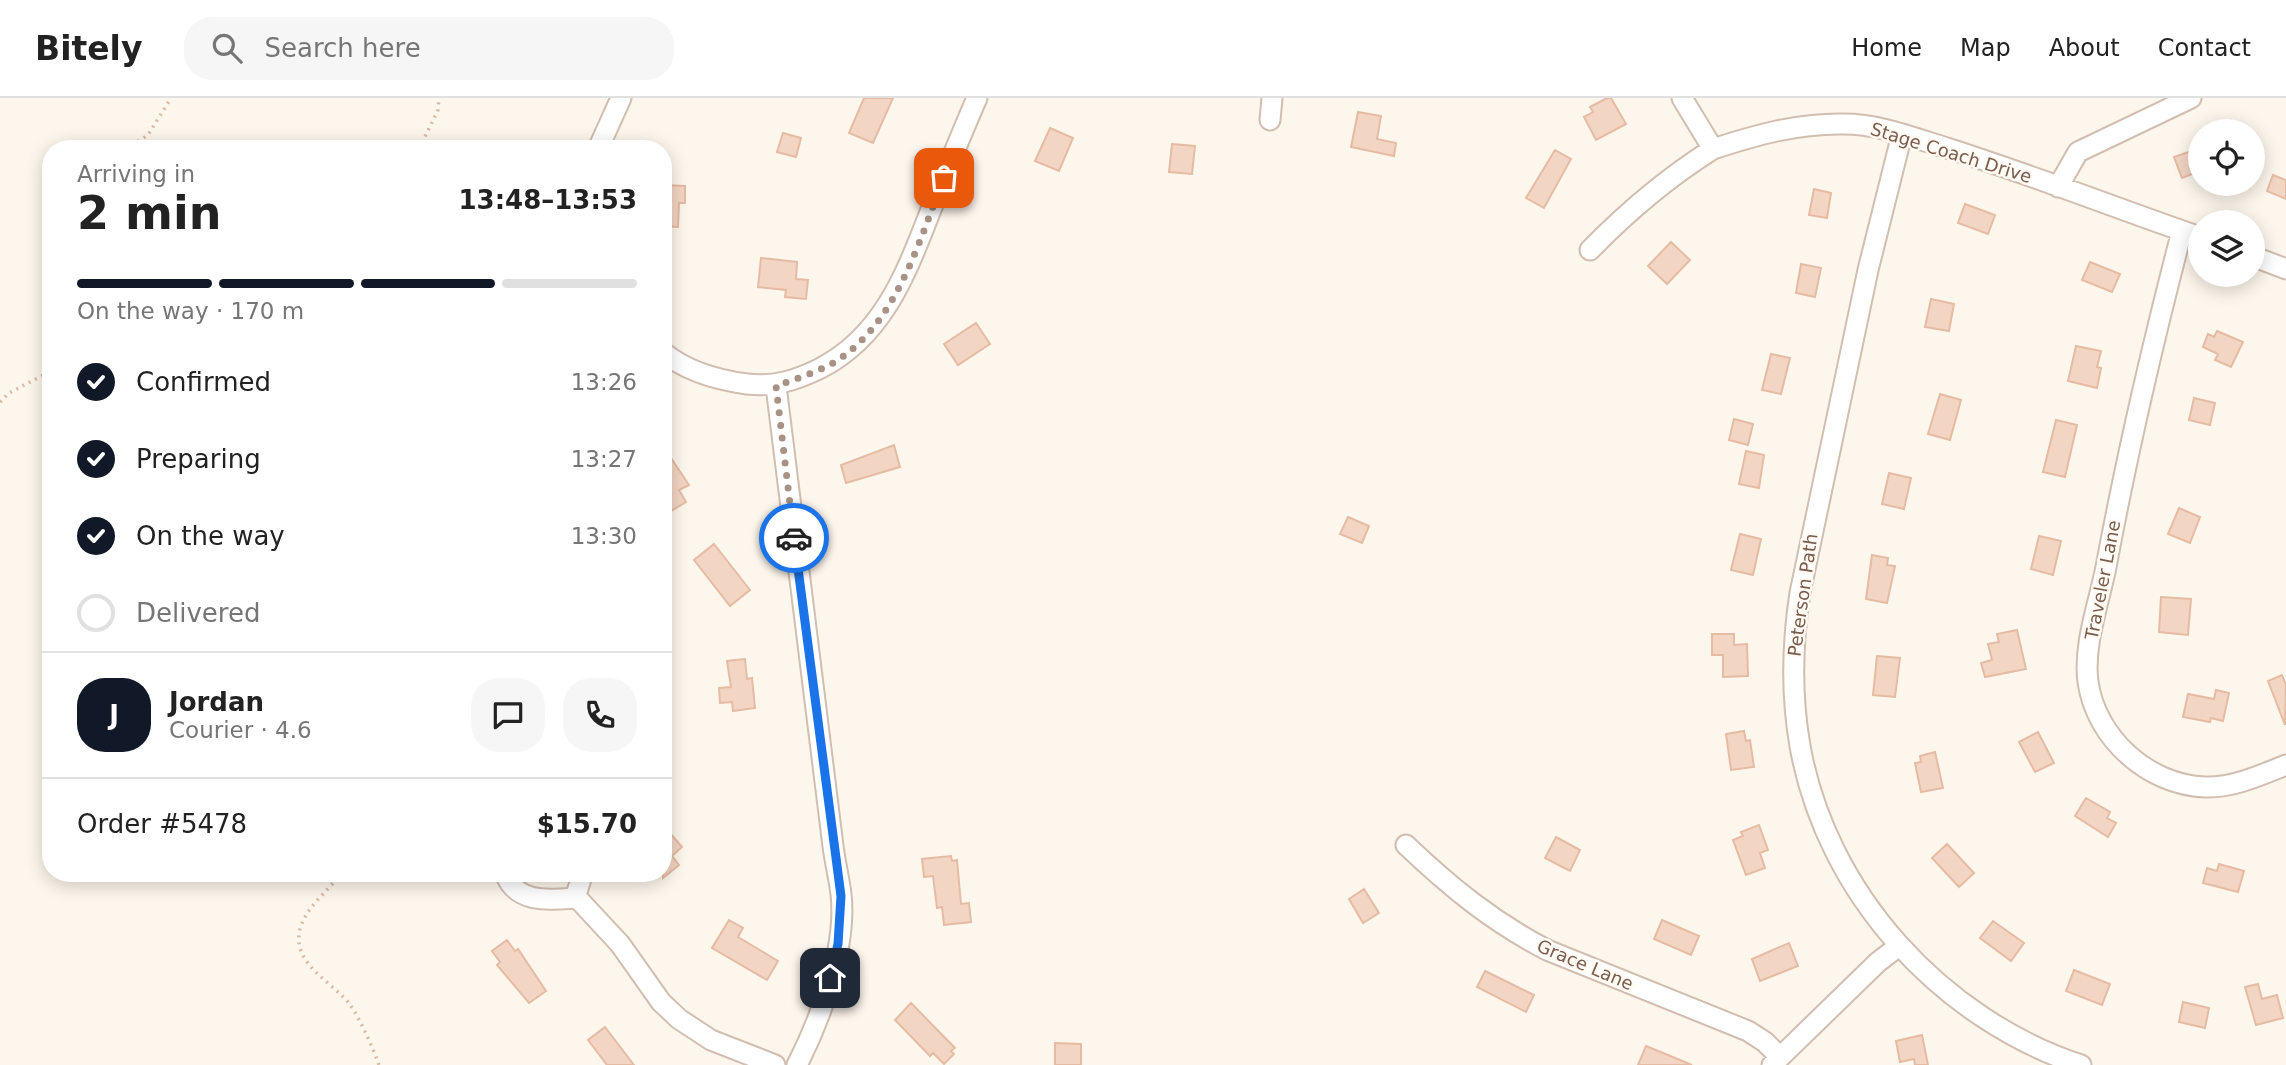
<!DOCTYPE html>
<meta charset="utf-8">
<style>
body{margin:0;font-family:"DejaVu Sans",sans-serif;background:#f6f6f6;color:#222;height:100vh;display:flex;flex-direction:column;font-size:26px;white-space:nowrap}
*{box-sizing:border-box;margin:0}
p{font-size:23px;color:#767676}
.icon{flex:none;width:38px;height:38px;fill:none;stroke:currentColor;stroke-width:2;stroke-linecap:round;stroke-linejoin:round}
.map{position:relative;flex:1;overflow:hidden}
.drawer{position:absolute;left:42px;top:42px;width:630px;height:742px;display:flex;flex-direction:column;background:#fff;border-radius:28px;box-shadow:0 4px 18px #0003}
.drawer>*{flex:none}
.controls{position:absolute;left:2188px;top:21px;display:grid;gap:14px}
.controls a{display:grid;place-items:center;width:77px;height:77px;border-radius:50%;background:#fff;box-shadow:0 4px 18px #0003;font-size:35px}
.pin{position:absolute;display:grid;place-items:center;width:60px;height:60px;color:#fff;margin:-30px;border-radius:14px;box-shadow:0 4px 10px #0006}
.courier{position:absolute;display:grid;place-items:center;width:70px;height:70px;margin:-35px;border:5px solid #1a73e8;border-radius:50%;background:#fff;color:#222;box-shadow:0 2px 9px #0007}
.head em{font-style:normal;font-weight:600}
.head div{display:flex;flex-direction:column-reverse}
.head{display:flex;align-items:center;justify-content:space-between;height:119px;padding:0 35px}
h1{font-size:46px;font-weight:600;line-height:52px}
.bar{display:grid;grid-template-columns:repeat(4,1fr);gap:10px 7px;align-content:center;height:84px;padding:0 35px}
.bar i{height:9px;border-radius:5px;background:#e0e0e0}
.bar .on{background:#111827}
.bar p{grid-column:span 4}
.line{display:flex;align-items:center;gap:18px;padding:0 35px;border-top:2px solid #e0e0e0}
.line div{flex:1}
.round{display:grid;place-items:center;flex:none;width:74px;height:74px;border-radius:28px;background:#f6f6f6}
ol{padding:0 35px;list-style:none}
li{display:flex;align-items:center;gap:21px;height:77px}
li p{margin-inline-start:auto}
li .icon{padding:7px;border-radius:50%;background:#111827;color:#fff;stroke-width:4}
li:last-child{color:#767676}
li i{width:38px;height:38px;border:4px solid #e0e0e0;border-radius:50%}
header{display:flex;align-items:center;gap:42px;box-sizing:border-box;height:98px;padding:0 35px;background:#fff;border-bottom:2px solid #e0e0e0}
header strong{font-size:33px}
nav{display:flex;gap:38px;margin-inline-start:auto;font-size:24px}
.search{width:490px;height:63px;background:#f6f6f6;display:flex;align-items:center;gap:18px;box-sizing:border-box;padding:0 24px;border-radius:28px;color:#767676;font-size:26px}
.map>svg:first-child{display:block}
.building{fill:#f3d5c3;stroke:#e6bba3;stroke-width:2}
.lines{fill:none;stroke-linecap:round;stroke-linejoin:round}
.street-casing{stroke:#d1beb0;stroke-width:23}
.path{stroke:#d9b8a5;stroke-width:3.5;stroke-dasharray:2 5;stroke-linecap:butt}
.street{stroke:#fff;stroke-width:19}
.done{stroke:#a89285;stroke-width:7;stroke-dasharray:0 12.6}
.route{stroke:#1a73e8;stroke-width:9}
.labels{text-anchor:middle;stroke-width:5;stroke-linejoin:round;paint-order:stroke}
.street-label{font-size:18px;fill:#7a5c4d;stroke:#fffaf3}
</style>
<header>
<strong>Bitely</strong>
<div class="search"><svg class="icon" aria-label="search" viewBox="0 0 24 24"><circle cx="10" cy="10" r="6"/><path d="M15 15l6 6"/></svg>Search here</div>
<nav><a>Home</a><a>Map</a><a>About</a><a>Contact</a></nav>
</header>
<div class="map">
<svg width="2286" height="967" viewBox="0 0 2286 967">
<rect width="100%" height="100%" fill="#fdf6ec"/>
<path class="building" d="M864,0H893L873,45L849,35Z
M1607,0H1611L1626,26L1596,42L1584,19L1593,14L1590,9Z
M1358,14L1381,18L1377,41L1396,45L1394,58L1351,49Z
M1050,30L1073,40L1059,73L1035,63Z
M783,35L801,40L796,59L777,54Z
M1172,46L1195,48L1192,76L1169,74Z
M2200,50V73L2182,80L2174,59Z
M1555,52L1571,61L1544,110L1526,100Z
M2273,77L2286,82V101L2267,93Z
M663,87L685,88V105H679L678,129L663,128Z
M1814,91L1831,95L1827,120L1809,117Z
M1965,106L1995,117L1988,136L1958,125Z
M1671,144L1690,162L1667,186L1648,168Z
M761,160L797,164L796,181L808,182L806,201L785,199L786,192L758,189Z
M2090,164L2120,176L2112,194L2082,182Z
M1801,166L1821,170L1815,199L1796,195Z
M1931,201L1954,206L1949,233L1925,229Z
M976,225L990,246L958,267L944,246Z
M2217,233L2243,244L2231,269L2215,262L2218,256L2203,249L2208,236L2214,239Z
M2076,248L2101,253L2097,269L2101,270L2097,290L2068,283Z
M1771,256L1790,260L1781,296L1762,292Z
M1940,296L1961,302L1950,342L1928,336Z
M2194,300L2215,305L2210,327L2189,322Z
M1734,321L1753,326L1748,347L1729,342Z
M2056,322L2077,327L2065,379L2043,374Z
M894,347L900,369L846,385L841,367Z
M663,348L689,387L679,392L686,404L663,418Z
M1746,353L1764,357L1759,390L1739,386Z
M1889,375L1911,380L1904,411L1882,406Z
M2179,410L2200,419L2190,445L2168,436Z
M1348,419L1369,428L1362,445L1340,436Z
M1740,436L1761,441L1753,477L1731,472Z
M2039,438L2061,443L2053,477L2031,471Z
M714,446L750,492L730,508L694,462Z
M1872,457L1888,460L1887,467L1895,468L1887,505L1866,501Z
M2161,499L2191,501L2188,537L2159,534Z
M2017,532L2026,571L1985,579L1981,565L1992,562L1988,546L1999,544L1997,536Z
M1712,536H1734V547L1747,546L1748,578L1723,579V557H1712Z
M1877,558L1900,560L1895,599L1873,597Z
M745,561L747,581L752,580L755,610L733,613L732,604L720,605L719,590L731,589L727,563Z
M2282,577L2286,587L2285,627L2268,583Z
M2216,592L2229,595L2223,623L2211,620L2210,624L2183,619L2188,596L2214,601Z
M1744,633L1746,643L1750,642L1754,669L1731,672L1726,636Z
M2038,634L2054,665L2035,674L2019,644Z
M1935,654L1943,690L1921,694L1915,665L1921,664L1920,658Z
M2086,700L2110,714L2107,720L2116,725L2108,739L2075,718Z
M663,727L682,749L672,758L679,767L663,780Z
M1759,727L1768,752L1760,755L1765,770L1746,777L1733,742L1743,738L1741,734Z
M1556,739L1580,752L1570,773L1545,760Z
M1947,746L1974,775L1959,789L1932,760Z
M951,758L952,763L957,762L961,806L969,805L971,824L944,827L942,809L937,810L933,778L924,779L922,761Z
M2219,766L2244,773L2238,794L2203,785L2207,770L2217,773Z
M1364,791L1379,815L1363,825L1349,801Z
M729,822L743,830L738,839L778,863L767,882L712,850Z
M1662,822L1699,838L1691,857L1654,841Z
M1993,823L2024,845L2011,863L1980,840Z
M507,842L515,853L518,851L546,893L529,905L497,867L500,864L492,853Z
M1789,845L1798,868L1760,883L1752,861Z
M2074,872L2110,886L2102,907L2066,893Z
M1485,873L1534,897L1526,914L1477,889Z
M2258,886L2262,901L2277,897L2283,920L2256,927L2245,889Z
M2183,904L2209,910L2205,930L2179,924Z
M911,905L955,950L951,953L954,956L944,966L933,955L930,958L895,922Z
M605,929L634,967H607L588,942Z
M1922,937L1928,967H1915L1914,961L1900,964L1896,943Z
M1055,945L1081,946V967H1055Z
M1646,948L1692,967H1638Z"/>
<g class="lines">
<defs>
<path id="street" d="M1682,0L1713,51C1756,37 1798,25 1844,26C1879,26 1914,40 1947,50C2032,77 2116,110 2200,139
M1270,22L1272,0
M1902,36L1868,172L1800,495C1792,547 1791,597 1800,648C1826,795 1941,921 2081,967
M598,51L621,0
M2058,89L2078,54L2191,0
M2182,133C2153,244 2127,356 2106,469C2099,505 2083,547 2088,584C2096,640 2148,687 2205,689C2233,690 2261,677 2286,667
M1590,152C1628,113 1667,80 1713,51
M2252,158L2286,171
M663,254C687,274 717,282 747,286C774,289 794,283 819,271C886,237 908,170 934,104C948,69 962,34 977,0
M776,288L833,748C835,764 839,780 841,796C847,849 821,920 797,967
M1406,747C1450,789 1493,824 1547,852L1748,933L1765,944L1780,959
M505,775C516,806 549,802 575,800L580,803L620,846L661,904L679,921L711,942L775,967
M575,800L583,775
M1772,967L1878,864L1899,848"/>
</defs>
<use href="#street" class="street-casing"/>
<path class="path" d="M126,51L148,37L171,0
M419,51L438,12L439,0
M0,304L9,295L51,273
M342,775C328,793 306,809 300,831C291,867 334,884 351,908C362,925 372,948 379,967"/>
<use href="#street" class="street"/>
</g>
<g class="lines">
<path class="done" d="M794,440L776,288C798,280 822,273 841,260C899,219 919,142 944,80"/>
<path class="route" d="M794,440L841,798L838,846L830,880"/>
</g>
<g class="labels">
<g class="street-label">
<text transform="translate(1951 55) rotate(17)" y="6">Stage Coach Drive</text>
<text transform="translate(2103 482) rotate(-79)" y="6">Traveler Lane</text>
<text transform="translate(1803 497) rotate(-82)" y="6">Peterson Path</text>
<text transform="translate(1585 867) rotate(23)" y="6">Grace Lane</text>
</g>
</g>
</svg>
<div class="controls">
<a><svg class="icon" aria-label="locate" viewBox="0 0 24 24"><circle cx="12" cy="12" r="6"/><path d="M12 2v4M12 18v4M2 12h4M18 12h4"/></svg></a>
<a><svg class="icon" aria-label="layers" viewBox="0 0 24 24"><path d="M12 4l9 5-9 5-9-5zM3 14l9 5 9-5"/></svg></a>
</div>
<div class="pin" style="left:944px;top:80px;background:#ea580c"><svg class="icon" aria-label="bag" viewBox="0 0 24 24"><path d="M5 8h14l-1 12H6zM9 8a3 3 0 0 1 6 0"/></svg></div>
<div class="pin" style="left:830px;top:880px;background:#1f2937"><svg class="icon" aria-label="home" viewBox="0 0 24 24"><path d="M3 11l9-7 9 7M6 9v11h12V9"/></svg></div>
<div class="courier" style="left:794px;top:440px"><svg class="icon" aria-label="car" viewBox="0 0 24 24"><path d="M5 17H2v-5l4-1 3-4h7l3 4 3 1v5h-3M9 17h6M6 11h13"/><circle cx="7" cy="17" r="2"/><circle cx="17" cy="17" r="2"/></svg></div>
<section class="drawer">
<div class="head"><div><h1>2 min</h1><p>Arriving in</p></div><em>13:48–13:53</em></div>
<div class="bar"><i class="on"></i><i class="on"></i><i class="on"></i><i></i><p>On the way · 170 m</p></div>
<ol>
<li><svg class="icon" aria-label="check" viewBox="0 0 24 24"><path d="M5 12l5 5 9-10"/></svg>Confirmed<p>13:26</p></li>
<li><svg class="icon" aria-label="check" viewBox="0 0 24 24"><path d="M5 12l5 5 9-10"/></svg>Preparing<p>13:27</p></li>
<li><svg class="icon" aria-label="check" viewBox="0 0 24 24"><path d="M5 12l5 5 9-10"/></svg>On the way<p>13:30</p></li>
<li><i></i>Delivered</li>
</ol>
<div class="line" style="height:126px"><b class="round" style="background:#111827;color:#fff">J</b><div><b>Jordan</b><p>Courier · 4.6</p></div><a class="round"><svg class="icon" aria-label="chat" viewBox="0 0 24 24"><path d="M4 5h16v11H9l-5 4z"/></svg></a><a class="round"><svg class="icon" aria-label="phone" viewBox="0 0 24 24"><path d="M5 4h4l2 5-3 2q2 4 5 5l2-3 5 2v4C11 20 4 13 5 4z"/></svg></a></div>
<div class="line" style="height:91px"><div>Order #5478</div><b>$15.70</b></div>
</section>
</div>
